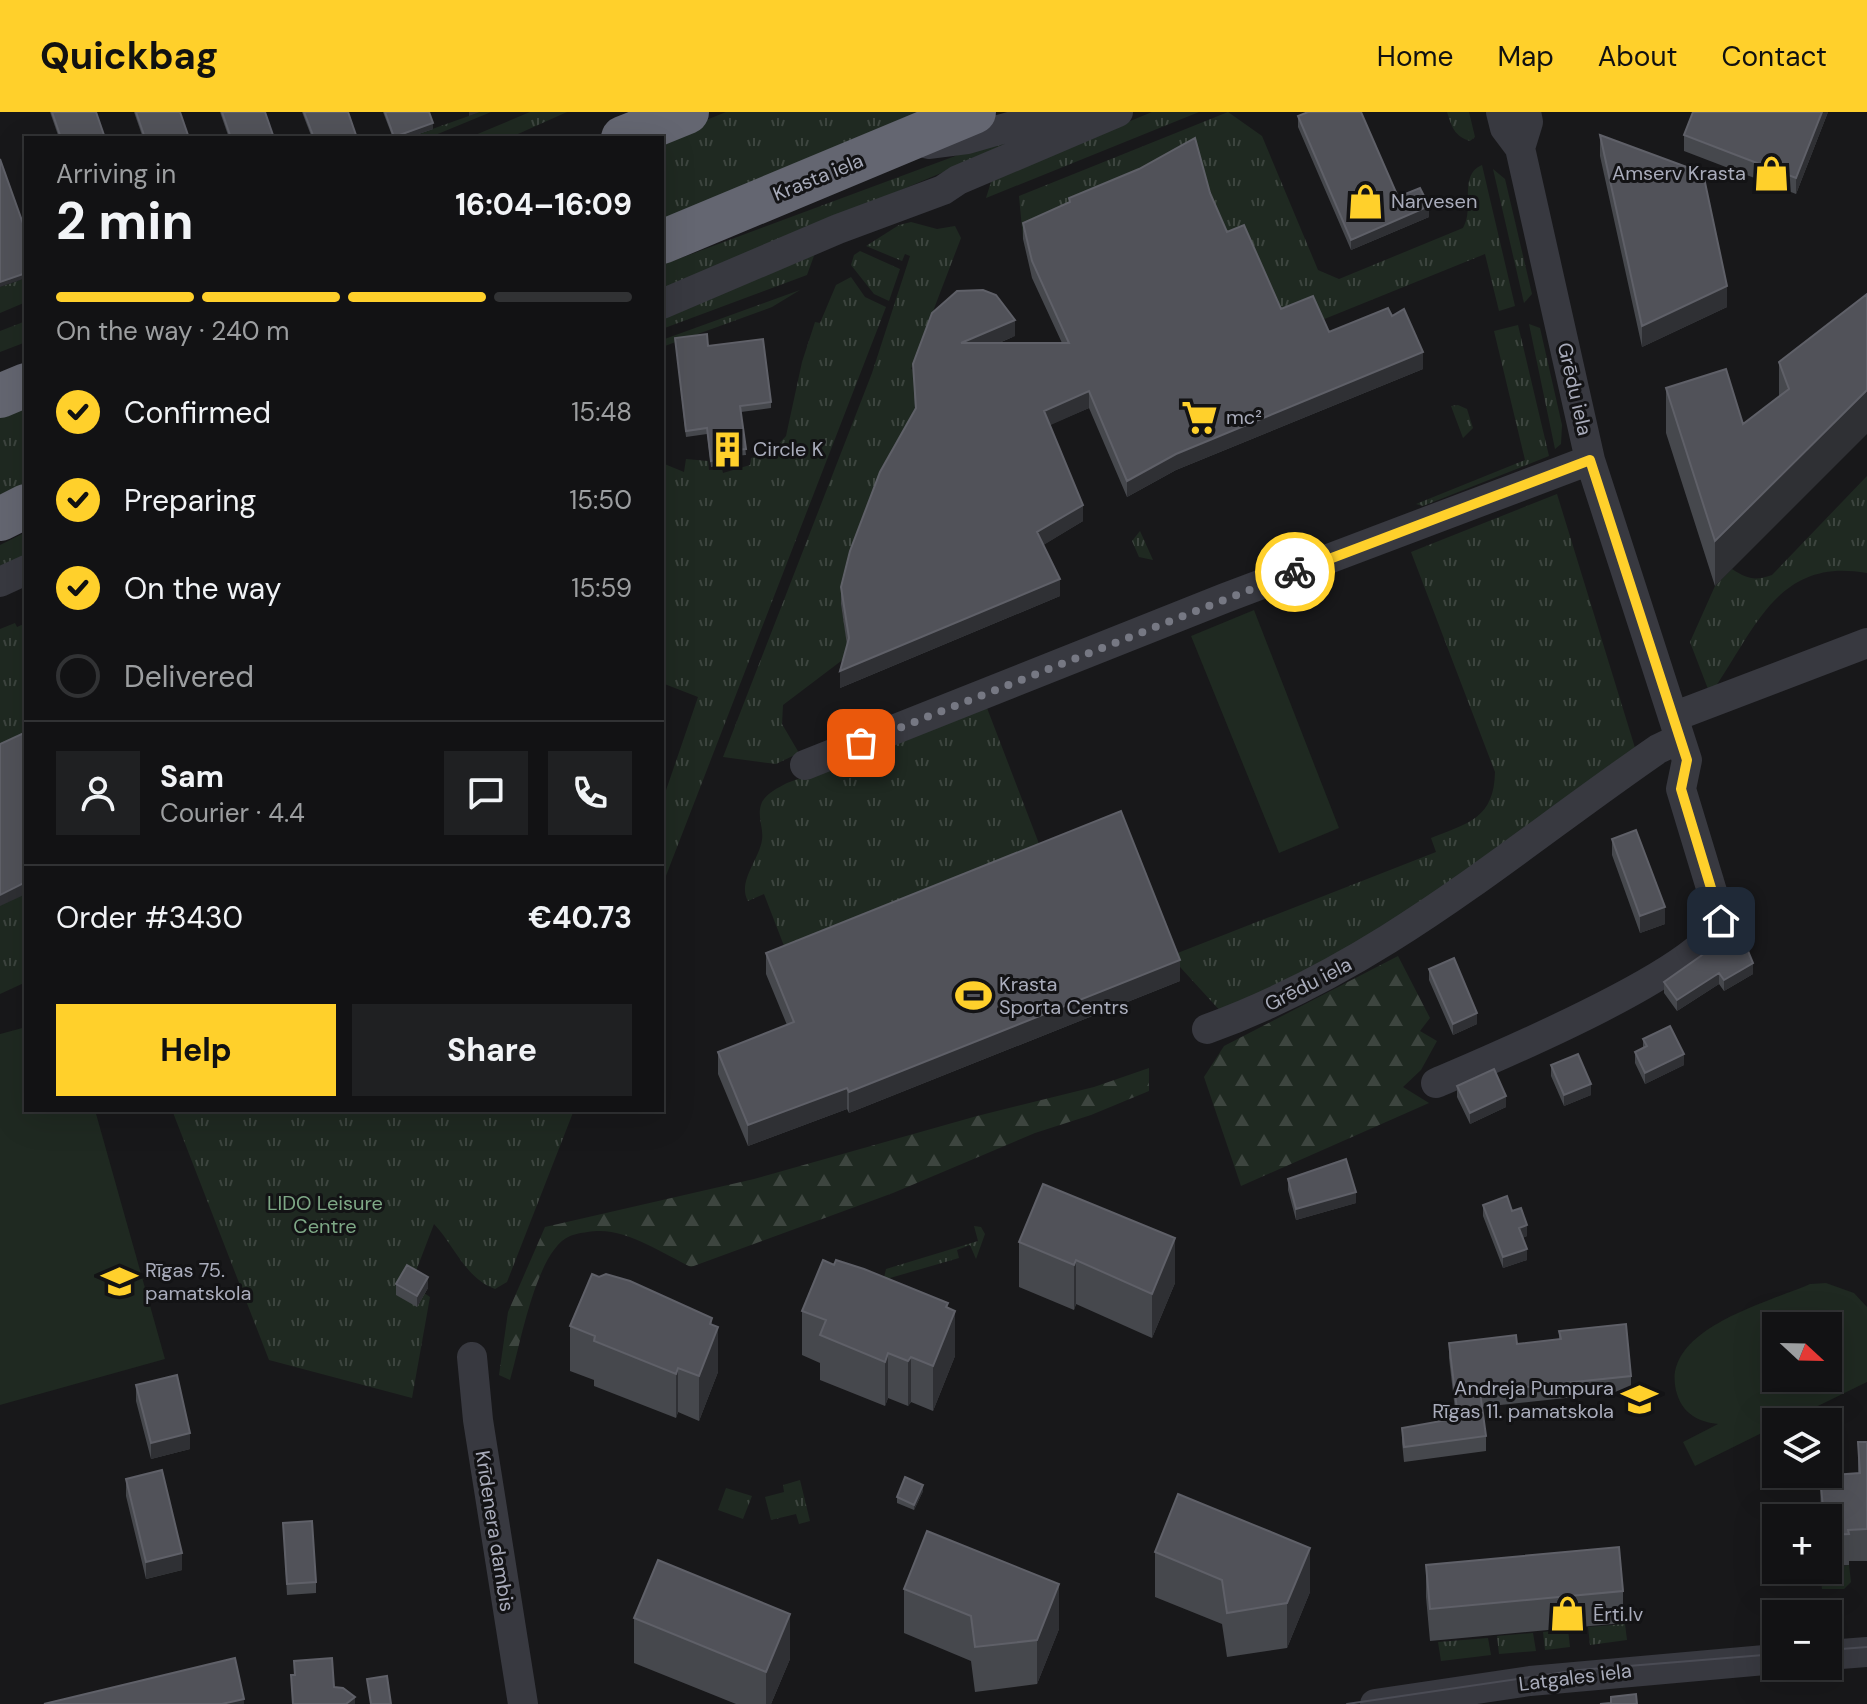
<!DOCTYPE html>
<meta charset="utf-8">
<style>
body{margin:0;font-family:"DM Sans",sans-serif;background:#1f2022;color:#f1f3f6;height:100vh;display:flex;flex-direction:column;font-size:30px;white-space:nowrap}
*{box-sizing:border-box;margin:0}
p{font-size:26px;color:#9c9ea0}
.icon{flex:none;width:44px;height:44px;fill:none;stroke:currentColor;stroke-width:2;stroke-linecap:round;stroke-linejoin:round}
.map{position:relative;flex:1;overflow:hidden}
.panel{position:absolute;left:24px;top:24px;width:640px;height:976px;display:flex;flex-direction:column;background:#121214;border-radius:0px;box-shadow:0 8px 32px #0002,0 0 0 2px #313234}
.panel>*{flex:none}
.needle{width:52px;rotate:112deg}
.buttons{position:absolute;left:1762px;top:1200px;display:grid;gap:16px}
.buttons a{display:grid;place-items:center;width:80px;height:80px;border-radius:0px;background:#121214;box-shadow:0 8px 32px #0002,0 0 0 2px #313234;font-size:40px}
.pin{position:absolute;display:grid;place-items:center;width:68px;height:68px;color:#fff;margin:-34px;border-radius:16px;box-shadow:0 4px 12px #0006}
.courier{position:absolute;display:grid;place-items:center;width:80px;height:80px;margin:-40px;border:6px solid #ffd02b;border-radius:50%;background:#fff;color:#222;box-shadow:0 2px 10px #0007}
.summary em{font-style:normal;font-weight:700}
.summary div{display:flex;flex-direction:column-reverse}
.summary{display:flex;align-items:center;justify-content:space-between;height:136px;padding:0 32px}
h1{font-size:52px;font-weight:700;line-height:60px}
.bar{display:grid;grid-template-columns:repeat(4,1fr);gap:12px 8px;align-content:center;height:96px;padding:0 32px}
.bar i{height:10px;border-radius:6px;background:#313234}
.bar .on{background:#ffd02b}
.bar p{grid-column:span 4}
.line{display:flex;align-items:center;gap:20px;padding:0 32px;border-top:2px solid #313234}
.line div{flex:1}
.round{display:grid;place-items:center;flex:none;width:84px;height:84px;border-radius:0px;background:#1f2022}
ol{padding:0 32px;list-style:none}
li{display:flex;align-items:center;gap:24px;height:88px}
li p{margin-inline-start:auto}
li .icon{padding:8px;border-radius:50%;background:#ffd02b;color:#111;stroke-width:4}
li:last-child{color:#9c9ea0}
li i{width:44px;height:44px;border:4px solid #313234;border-radius:50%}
.cta{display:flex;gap:16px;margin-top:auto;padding:16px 32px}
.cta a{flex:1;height:92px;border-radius:0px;background:#ffd02b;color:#111;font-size:32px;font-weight:700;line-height:92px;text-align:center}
.cta a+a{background:#1f2022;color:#f1f3f6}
header{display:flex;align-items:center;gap:48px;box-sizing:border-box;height:112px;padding:0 40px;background:#ffd02b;color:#111}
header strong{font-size:38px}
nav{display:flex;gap:44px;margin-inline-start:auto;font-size:28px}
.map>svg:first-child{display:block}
.grass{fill:url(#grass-tufts)}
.forest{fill:url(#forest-firs)}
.garden{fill:#1f2921;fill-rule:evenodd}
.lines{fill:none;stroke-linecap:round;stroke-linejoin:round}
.minor{stroke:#383940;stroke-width:30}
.highway{stroke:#646671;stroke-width:44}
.tram{stroke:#4b4c55;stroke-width:2}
.wall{fill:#46484d}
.shaded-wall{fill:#2f3034}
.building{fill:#515259;stroke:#5f6068;stroke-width:2}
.done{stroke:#767883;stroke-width:8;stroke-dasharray:0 14.4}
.route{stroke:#ffd02b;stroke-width:10}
.labels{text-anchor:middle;stroke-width:6;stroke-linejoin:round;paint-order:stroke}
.poi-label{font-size:20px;fill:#a9acbb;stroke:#131315;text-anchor:start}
.street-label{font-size:20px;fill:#a9acbb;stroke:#131315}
.park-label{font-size:20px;fill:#7ea886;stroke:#131315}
</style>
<header>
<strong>Quickbag</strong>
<nav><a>Home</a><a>Map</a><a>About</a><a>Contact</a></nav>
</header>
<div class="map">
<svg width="1867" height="1592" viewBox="0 0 1867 1592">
<defs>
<pattern id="grass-tufts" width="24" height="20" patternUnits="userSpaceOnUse" patternTransform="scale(2)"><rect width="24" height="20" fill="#1f2921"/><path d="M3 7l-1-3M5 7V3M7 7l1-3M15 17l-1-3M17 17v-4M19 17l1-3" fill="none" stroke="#3d453f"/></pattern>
<pattern id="forest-firs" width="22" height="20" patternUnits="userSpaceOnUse" patternTransform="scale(2)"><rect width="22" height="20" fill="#1f2921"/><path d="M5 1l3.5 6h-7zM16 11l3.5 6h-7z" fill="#3d453f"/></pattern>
</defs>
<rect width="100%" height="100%" fill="#18181a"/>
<path class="grass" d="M480,0H491L428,26H407Z
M530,0H567L509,26H468Z
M726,0H931L662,113V26Z
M1152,0H1199L986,86L991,70L997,64Z
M1228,0L1262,24L1318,158L1339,167L1463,116C1475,96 1458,63 1482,53L1515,194L1499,199L1485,142L1317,210L1281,213L1070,106L1023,127L1019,84Z
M1447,0H1469L1475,25L1470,29C1454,24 1452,15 1447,0Z
M1050,15L662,179V153L993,30Z
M1493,57L1505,67L1532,182L1524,191Z
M911,110L937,117L955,114L961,126L911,257L916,259V312L841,492L849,543L783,593L782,612L799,641L776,652L723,645L872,261L910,144L905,142L902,149L866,134L899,113Z
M860,139L900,157L889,189L874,182L851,153L854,143Z
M815,141L807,163L662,217V202Z
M851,165L865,185L886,195L662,774V690L698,585L662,571V351L684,360L686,347L708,349L709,358L722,357L723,361L750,353L751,346L773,338L786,324L802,250L815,210L820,211L836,173Z
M26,166V190L0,201V175Z
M800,178L772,195L662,235V228Z
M26,209V230L0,240V219Z
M1529,212L1540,216L1562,313L1561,332L1555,337Z
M1518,213L1549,344L1423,394L1416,392L1525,348L1494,219Z
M26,293V374L0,385V304Z
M1458,293L1467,297L1473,316L1463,326L1451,294Z
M1867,364V461C1780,445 1757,513 1716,574L1708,577L1690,530L1715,474L1732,457C1747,467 1755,469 1772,463Z
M1557,382L1636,639L1370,832L1223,902L1170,844L1436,740L1431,726C1469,711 1494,706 1495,660L1411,440Z
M1140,419L1153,448L1139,445L1132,429Z
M26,420V446L0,459V433Z
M26,505V870L0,882V517L15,511L17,515L24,512Z
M987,596L1046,750L791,852L764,782L748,789C737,770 759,748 762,728C764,715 756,704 762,690C768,680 778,676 787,671Z
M172,998H574L507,1170L495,1177C465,1166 454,1133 434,1112L411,1172L430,1185L412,1286L269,1248Z
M974,1114L981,1115L985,1122L976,1147L970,1133L957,1138L959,1146L890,1166L886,1180L880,1183L886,1157L978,1129Z
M800,1368L810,1409L799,1412L796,1402L771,1408L765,1385L784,1380L783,1373Z
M726,1376L752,1384L743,1407L718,1398Z
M1849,1453L1851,1470L1844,1477H1822L1820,1458Z
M1625,1512L1627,1528L1590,1533L1588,1515Z
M1568,1517L1570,1535L1545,1538L1543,1520Z
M1533,1521L1536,1539L1499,1542L1497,1524Z
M1488,1526L1491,1543L1441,1549L1438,1530Z"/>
<path class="forest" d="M1398,844L1430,906L1420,919L1437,929L1421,958L1403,975L1429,991L1241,1074L1204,965L1224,934Z
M1149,956V979L1091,1003L1035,1021L893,1081L691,1155C664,1142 630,1119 600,1119C592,1119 577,1121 570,1124C536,1138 520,1235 510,1268L499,1263L508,1200L545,1115L754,1067L977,1004L1094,975Z"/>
<path class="garden" d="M1254,498L1339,716L1279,741L1191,524Z
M26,915V998H95L165,1247L0,1293V922Z
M1826,1171L1854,1181L1867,1195V1270L1785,1310H1776V1314L1695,1354L1683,1330L1718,1312C1699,1310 1683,1302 1677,1282C1657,1218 1767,1191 1810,1172ZM1776,1214H1828V1266H1776Z"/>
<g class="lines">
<path class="minor" d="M928,32L967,27L1041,6L1100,1
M1520,36L1528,10L1526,0
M662,192L838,117L943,78L958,68L1118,0
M0,470L26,458
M1673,605L1867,531
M805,653L1225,486L1590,348
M1207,917C1383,853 1507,741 1658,637L1679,627
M1436,971C1492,947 1701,860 1721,809L1681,677L1687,648L1590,348L1520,36L1505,16L1501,0
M472,1245L478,1308L523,1592
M1828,1543L1867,1540
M1375,1592L1530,1569L1776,1547"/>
<path class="highway" d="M623,26L687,0
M662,130L974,0
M0,284L26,273
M0,407L26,394"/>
<path class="tram" d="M1828,1538L1867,1535
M1347,1592L1579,1558L1776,1542"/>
</g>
<path class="wall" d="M50,0H96L105,26H59Z
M134,0H180L189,26H143Z
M220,0H265L274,26H229Z
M302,0H348L357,26H312Z
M383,0H429L433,17L407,26H393Z
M1828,0L1796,82L1684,39V23Z
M1298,4L1398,85L1429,105L1351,138L1298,15Z
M1600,23L1727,195L1642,235L1600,44Z
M1210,81L1227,120L1281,197L1329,220L1423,257L1176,358L1127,385L1089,296L1049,313L1083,409L1043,433L1060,484L840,576L847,533L841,492V475L915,298L913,252L1015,224L999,231H1062L1032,166L1023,127V111L1069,90V86Z
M1867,182L1715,474L1666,321V276L1743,312L1779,284V250Z
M675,226L708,234L771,290V296L741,300L746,343L735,344V351L711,355L707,322L686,325Z
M1612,727L1665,812L1640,821L1612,743Z
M766,841L1180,869L849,1001L847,997L748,1034L718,962V940L787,913L766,862Z
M1753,851V862L1724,879L1719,872L1677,899L1664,881V870Z
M1429,857L1477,912L1453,923L1429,868Z
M1643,927L1684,953L1645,972L1635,951V940L1643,936Z
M1551,953L1591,983L1564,994L1551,964Z
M1457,974L1506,995L1470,1012L1457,985Z
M1288,1067L1356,1091L1296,1108L1288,1078Z
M1483,1093L1512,1099L1527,1124L1522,1126L1527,1148L1503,1156L1483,1104Z
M1019,1130L1175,1171L1152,1226L1076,1192L1074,1198L1019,1175Z
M834,1153L948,1196L955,1244L933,1299L911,1290L908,1294L888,1286L885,1294L820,1268V1251L802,1243V1199Z
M396,1172L428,1176L417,1195L396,1183Z
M712,1213L718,1260L699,1309L678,1300L676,1306L594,1274V1268L570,1259V1214Z
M1559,1219L1631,1264V1279L1482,1295L1486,1324V1339L1404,1350L1402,1330V1316L1456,1306L1449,1246V1231L1517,1232L1559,1227Z
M136,1273L190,1337L151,1347L136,1289Z
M1858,1330H1867V1449H1849V1453L1828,1454V1406H1821L1820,1364L1858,1361Z
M126,1367L182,1458L146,1467L126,1384Z
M923,1379L914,1398L897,1391V1385Z
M283,1411L316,1470V1481L287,1483Z
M1155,1440L1310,1480L1287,1536L1227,1545L1222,1512L1155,1485Z
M1426,1453L1623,1479V1511L1430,1529L1426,1485Z
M904,1477L1059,1517L1037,1572L975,1580L971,1549L904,1521Z
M634,1506L790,1547L771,1592H736L634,1551Z"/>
<path class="shaded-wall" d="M469,0H480L469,4Z
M1822,0H1828L1796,82V66Z
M433,11V17L407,26H394Z
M1429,94V105L1351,138V128Z
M26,161V166L0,175V170Z
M1727,174V195L1642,235V214Z
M1015,208V224L961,247V231Z
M1423,240V257L1176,358L1127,385V369L1176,342Z
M1867,278V322L1715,474V429Z
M1089,279V296L1044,316V299Z
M1083,393V409L1037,437V420Z
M1060,467V484L840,576V559Z
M26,770V782L0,794V783Z
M1665,795V812L1640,821V804Z
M1180,848V869L849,1001V980Z
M1753,851V862L1724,879V868Z
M1719,861V872L1677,899V888Z
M1477,901V912L1453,923V912Z
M1684,942V953L1645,972V961Z
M1591,972V983L1564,994V983Z
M847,976V997L748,1034V1013Z
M1506,984V995L1470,1012V1001Z
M1356,1080V1091L1296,1108V1097Z
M1527,1113V1124L1519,1127V1116Z
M1175,1126V1171L1152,1226V1182Z
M1527,1137V1148L1503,1156V1145Z
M1076,1148V1192L1074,1198V1153Z
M428,1165V1176L417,1195V1184Z
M948,1191V1218L955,1199V1244L933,1299V1254Z
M712,1206V1230L718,1215V1260L699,1309V1264L710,1212Z
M888,1241V1286L885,1294V1250Z
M911,1245V1290L908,1294V1249Z
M678,1256V1300L676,1306V1262Z
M190,1321V1337L151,1347V1331Z
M923,1373V1379L914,1398V1393Z
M1310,1436V1480L1287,1536V1491Z
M182,1441V1458L146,1467V1450Z
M1059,1472V1517L1037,1572V1528Z
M790,1502V1547L771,1592H766V1560Z
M355,1585V1592H346Z
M244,1587V1592H222Z"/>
<path class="building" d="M52,0H96L105,26H61Z
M136,0H180L189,26H145Z
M222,0H265L274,26H231Z
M304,0H348L357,26H314Z
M385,0H429L433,11L394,25Z
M1308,0H1361L1398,85L1420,76L1429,94L1351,128L1298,4Z
M1693,0H1822L1796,66L1684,23Z
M1600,23L1703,61L1727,174L1642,214Z
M1195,26L1210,81L1227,120L1244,113L1281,197L1313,184L1329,220L1388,196L1392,204L1404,197L1423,240L1176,342L1127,369L1089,279L1044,299L1083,393L1037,420L1060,467L840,559L849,526L841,475L850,439L880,360L916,296L913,252L932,201L957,179L983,178L996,183L1015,208L961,231H1069L1032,149L1023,111L1070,90L1069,86L1139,57Z
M0,47L26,120V161L0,170Z
M1867,182V278L1715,429L1666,276L1726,257L1743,312L1789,277L1779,250Z
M707,222L708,234L763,227L771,290L740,294L746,337L734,338L735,345L711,349L707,316L686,319L675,226Z
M26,620V770L0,783V632Z
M1121,699L1180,848L849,980L847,976L748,1013L718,940L794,910L766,841Z
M1636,718L1665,795L1640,804L1612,727Z
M1739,817L1753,851L1724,868L1719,861L1677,888L1664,870Z
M1454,846L1477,901L1453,912L1429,857Z
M1670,914L1684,942L1645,961L1635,940L1647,934L1643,927Z
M1578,942L1591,972L1564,983L1551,953Z
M1494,957L1506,984L1470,1001L1457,974Z
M1346,1047L1356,1080L1296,1097L1288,1067Z
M1043,1072L1175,1126L1152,1182L1076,1148L1074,1153L1019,1130Z
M1507,1084L1512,1099L1521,1096L1527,1113L1519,1116L1527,1137L1503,1145L1483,1093Z
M823,1148L834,1153L836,1148L864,1157L948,1191L946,1195L955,1199L933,1254L911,1245L908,1249L888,1241L885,1250L820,1223L826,1208L802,1199Z
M407,1153L428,1165L417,1184L396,1172Z
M592,1162L599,1165L606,1162L630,1169L712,1206L710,1212L718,1215L699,1264L678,1256L676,1262L594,1229L595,1224L570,1214Z
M1626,1212L1631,1264L1480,1280L1486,1324L1404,1335L1402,1316L1458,1306L1449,1231L1516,1223L1517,1232L1561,1227L1559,1219Z
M177,1263L190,1321L151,1331L136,1273Z
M1858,1330H1867V1417L1848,1418L1849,1422L1828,1423V1406H1824L1820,1364L1860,1361Z
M162,1358L182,1441L146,1450L126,1367Z
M905,1365L923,1373L914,1393L897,1385Z
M1178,1382L1310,1436L1287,1491L1227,1501L1222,1468L1155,1440Z
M312,1409L316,1470L287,1472L283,1411Z
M927,1419L1059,1472L1037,1528L975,1535L971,1504L904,1477Z
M1619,1435L1623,1479L1430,1497L1426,1453Z
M658,1448L790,1502L766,1560L634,1506Z
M235,1546L244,1587L222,1592H44Z
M332,1546L334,1575L343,1576L355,1585L346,1592H293L291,1563H295L294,1549Z
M387,1564L391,1592H371L367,1567Z
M1636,1582L1637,1592H1600L1611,1591V1585Z"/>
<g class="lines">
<path class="done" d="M861,631L1295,460"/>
<path class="route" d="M1295,460L1590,348L1687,648L1681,677L1721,809"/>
</g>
<defs>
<symbol id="shop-bare" viewBox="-9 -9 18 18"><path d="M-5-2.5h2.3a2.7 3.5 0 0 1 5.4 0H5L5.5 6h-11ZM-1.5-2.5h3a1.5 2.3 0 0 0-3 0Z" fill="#ffd02b" stroke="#131315" stroke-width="2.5" paint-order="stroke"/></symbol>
<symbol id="supermarket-bare" viewBox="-9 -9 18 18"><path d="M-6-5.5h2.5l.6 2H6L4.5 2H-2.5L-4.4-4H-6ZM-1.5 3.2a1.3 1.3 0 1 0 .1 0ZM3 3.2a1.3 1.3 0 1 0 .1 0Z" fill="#ffd02b" stroke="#131315" stroke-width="2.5" paint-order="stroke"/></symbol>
<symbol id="building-bare" viewBox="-9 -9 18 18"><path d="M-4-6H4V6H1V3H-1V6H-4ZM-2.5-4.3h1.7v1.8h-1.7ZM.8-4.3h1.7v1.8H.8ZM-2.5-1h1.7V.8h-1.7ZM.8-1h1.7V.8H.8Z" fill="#ffd02b" stroke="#131315" stroke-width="2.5" paint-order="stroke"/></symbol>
<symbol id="stadium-bare" viewBox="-9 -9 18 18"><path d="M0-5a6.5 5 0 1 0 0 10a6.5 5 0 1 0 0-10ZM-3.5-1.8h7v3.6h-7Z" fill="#ffd02b" stroke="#131315" stroke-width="2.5" paint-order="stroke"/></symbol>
<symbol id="school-bare" viewBox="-9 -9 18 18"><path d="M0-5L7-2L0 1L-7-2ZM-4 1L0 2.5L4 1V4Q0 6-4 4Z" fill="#ffd02b" stroke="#131315" stroke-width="2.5" paint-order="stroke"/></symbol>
</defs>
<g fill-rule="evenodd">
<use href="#shop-bare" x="1746" y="36" width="51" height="51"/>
<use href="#shop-bare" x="1340" y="64" width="51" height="51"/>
<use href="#supermarket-bare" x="1174" y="280" width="51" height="51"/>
<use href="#building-bare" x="702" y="312" width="51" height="51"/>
<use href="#stadium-bare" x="948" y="858" width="51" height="51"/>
<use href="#school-bare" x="94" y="1144" width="51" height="51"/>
<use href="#school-bare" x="1614" y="1262" width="51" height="51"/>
<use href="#shop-bare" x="1542" y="1476" width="51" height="51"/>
</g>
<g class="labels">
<g class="poi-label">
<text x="1746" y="68" text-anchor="end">Amserv Krasta</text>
<text x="1391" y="96">Narvesen</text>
<text x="1226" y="312">mc²</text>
<text x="753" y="344">Circle K</text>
<text x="999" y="879">Krasta<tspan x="999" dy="23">Sporta Centrs</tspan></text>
<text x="145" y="1165">Rīgas 75.<tspan x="145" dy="23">pamatskola</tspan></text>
<text x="1614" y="1283" text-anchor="end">Andreja Pumpura<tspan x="1614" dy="23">Rīgas 11. pamatskola</tspan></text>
<text x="1593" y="1509">Ērti.lv</text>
</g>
<g class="street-label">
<text transform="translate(818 65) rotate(-22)" y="7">Krasta iela</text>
<text transform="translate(1575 277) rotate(77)" y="7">Grēdu iela</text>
<text transform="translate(1308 872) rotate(-27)" y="7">Grēdu iela</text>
<text transform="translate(495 1419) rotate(81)" y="7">Krīdenera dambis</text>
<text transform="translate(1575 1565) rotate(-7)" y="7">Latgales iela</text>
</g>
<g class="park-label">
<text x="325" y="1098">LIDO Leisure<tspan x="325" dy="23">Centre</tspan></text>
</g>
</g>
</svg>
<div class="buttons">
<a><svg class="needle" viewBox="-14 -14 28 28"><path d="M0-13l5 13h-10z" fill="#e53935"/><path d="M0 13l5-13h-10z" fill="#9c9ea0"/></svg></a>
<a><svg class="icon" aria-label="layers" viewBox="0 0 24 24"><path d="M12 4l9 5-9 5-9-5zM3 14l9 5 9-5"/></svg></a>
<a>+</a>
<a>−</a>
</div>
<div class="pin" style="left:861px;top:631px;background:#ea580c"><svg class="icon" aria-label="bag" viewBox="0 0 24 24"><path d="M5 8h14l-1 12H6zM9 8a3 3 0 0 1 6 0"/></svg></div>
<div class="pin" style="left:1721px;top:809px;background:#1f2937"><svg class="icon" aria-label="home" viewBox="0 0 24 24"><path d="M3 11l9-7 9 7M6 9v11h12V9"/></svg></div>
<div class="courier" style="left:1295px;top:460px"><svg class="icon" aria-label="bike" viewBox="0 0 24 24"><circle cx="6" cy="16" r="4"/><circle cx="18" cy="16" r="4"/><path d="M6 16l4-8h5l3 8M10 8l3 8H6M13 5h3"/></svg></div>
<section class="panel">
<div class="summary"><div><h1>2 min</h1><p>Arriving in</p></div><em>16:04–16:09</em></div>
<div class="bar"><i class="on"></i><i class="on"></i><i class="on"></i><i></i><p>On the way · 240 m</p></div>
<ol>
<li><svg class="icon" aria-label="check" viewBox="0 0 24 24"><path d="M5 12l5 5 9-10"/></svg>Confirmed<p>15:48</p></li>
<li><svg class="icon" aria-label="check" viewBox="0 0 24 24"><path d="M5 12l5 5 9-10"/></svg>Preparing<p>15:50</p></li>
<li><svg class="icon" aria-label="check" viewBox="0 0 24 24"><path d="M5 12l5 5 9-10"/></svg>On the way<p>15:59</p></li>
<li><i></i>Delivered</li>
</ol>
<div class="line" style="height:144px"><a class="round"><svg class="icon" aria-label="person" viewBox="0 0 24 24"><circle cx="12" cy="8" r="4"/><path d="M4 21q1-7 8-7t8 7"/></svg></a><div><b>Sam</b><p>Courier · 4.4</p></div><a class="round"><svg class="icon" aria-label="chat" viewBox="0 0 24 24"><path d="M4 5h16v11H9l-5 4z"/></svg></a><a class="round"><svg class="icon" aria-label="phone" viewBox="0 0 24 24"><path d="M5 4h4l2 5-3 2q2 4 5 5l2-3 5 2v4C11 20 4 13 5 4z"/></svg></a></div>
<div class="line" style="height:104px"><div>Order #3430</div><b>€40.73</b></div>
<div class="cta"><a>Help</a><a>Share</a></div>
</section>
</div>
